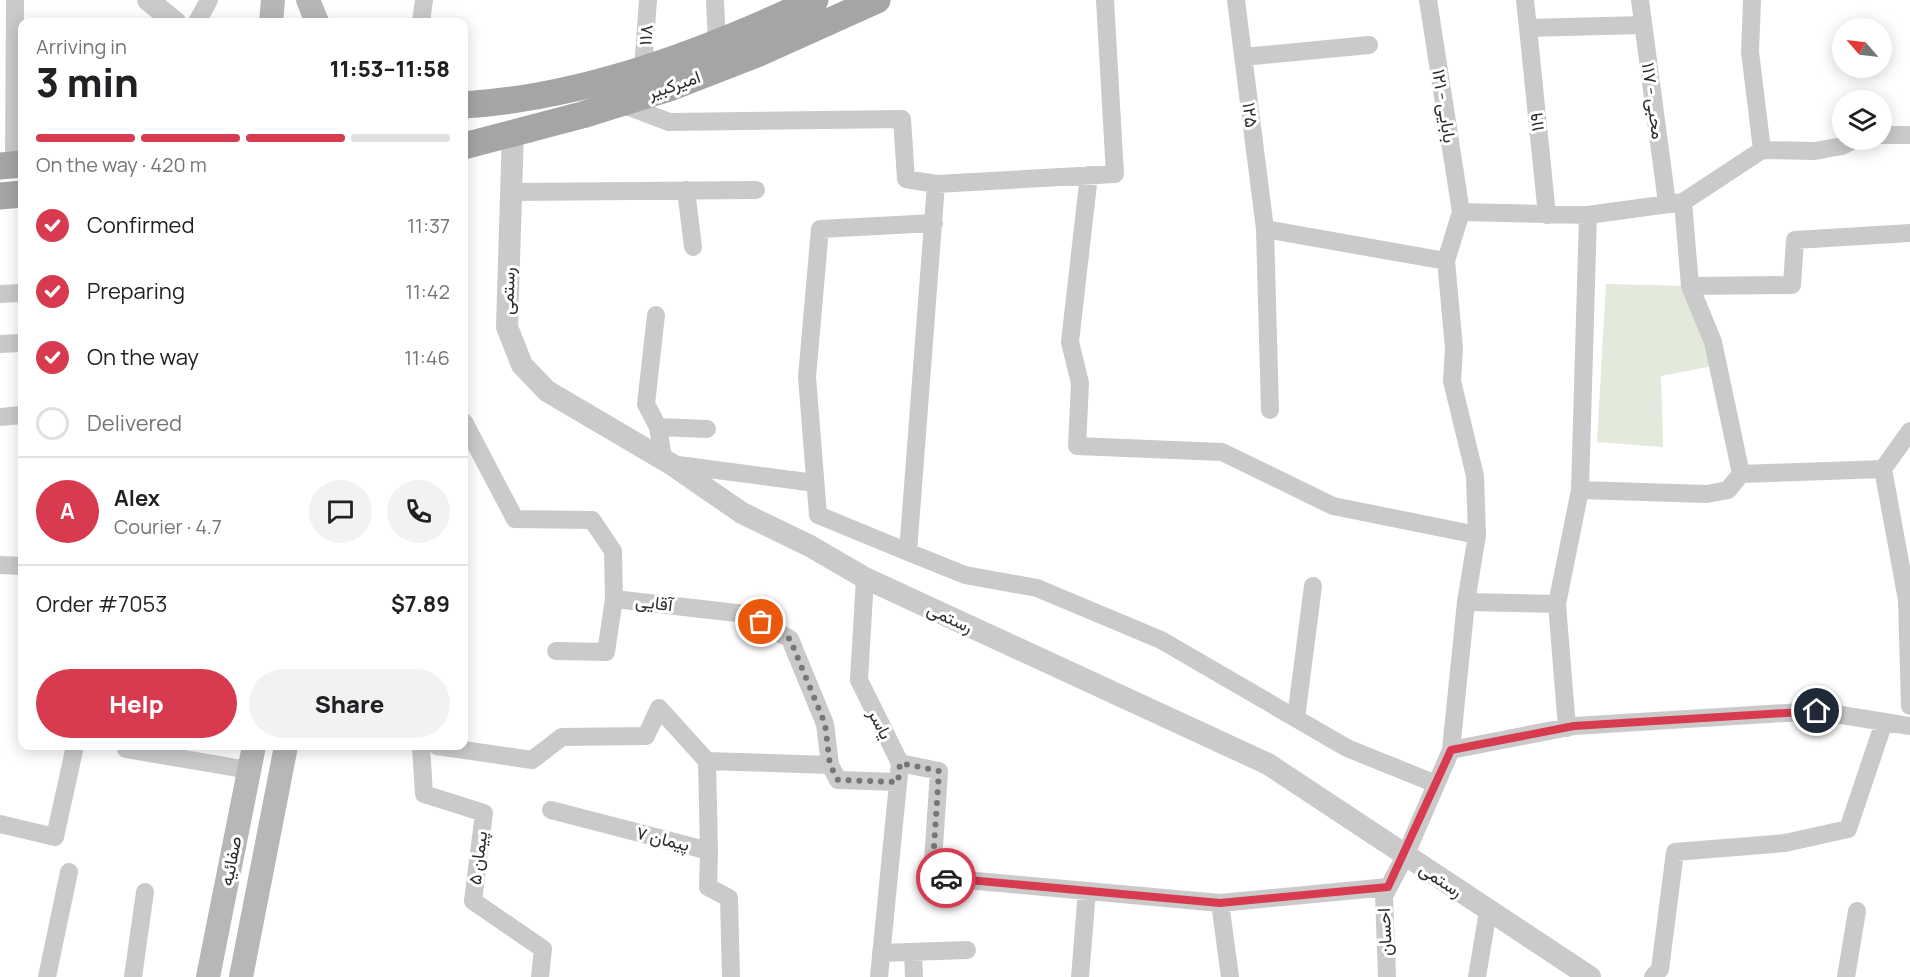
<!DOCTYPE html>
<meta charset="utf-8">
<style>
body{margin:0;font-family:Manrope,Vazirmatn,sans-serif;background:#f2f2f2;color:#202124;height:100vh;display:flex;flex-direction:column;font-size:22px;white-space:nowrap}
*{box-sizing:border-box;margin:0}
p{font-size:20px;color:#757577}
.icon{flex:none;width:33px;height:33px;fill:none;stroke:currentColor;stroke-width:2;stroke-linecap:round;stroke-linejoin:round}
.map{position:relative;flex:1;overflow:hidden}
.drawer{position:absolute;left:18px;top:18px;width:450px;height:732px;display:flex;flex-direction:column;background:#fff;border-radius:12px;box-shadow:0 3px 15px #0003}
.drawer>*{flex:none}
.needle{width:39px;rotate:298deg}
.controls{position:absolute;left:1832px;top:18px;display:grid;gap:12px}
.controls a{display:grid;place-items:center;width:60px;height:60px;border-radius:50%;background:#fff;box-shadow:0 3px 15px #0003;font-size:30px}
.pin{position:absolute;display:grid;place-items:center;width:51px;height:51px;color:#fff;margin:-26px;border:3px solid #fff;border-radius:50%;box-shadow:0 2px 6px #0007}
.courier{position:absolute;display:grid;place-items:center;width:60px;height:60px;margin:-30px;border:4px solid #d83a50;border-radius:50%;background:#fff;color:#222;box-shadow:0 2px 8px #0007}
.headline em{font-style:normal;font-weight:800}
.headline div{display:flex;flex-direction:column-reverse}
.headline{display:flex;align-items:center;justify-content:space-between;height:102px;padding:0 18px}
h1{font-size:39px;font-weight:800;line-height:45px}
.bar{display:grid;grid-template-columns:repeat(4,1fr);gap:9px 6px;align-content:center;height:72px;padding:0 18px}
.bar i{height:8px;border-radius:4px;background:#e0e0e0}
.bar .current{background:#d83a50}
.bar p{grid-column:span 4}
.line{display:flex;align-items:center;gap:15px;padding:0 18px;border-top:2px solid #e0e0e0}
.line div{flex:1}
.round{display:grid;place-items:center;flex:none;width:63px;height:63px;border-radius:32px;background:#f2f2f2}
ol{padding:0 18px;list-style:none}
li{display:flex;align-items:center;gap:18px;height:66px}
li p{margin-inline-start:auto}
li .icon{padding:6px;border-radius:50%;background:#d83a50;color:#fff;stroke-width:4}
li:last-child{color:#757577}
li i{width:33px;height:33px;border:3px solid #e0e0e0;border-radius:50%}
.primary-button{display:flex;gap:12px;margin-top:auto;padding:12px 18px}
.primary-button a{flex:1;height:69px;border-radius:36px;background:#d83a50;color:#fff;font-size:24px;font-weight:800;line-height:69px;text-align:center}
.primary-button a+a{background:#f2f2f2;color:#202124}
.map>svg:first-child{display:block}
.green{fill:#e3e9db}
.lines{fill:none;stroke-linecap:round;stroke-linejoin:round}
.minor{stroke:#cacaca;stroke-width:18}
.tertiary{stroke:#cacaca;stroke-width:22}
.secondary{stroke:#b7b7b7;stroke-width:24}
.primary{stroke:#a5a5a5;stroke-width:27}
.done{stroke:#767676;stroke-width:6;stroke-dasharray:0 10.8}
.route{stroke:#d83a50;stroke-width:8}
.labels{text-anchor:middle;stroke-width:6;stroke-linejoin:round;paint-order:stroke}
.street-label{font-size:18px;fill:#2d2d2d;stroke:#fff}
</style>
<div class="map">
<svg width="1910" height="977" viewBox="0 0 1910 977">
<rect width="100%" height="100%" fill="#fff"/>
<path class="green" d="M1606,284L1690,286L1718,365L1661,376L1663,447L1597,442Z"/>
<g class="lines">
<path class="minor" d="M715,0L717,44
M1105,0L1115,174L936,184L908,552L965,575L1037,588L1161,640L1347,748L1436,784
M1236,0L1265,229L1446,261
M1428,0L1461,212
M1525,0L1528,28
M1640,0L1667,203
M1752,0L1750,52L1762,150
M197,22L209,0
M421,22L424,0
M1243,57L1369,45
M643,69L648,0
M619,103L669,122L902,119L906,179L936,184
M1881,135H1910
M14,165L15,0
M1089,175L1070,342L1080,383L1077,446L1222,452L1333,506L1477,535
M686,190L693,247
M511,192L756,190
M1683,202L1762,150L1815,151L1842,146L1853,140
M1547,215L1528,28L1642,25
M1265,229L1270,410
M1690,286L1792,285L1795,240L1910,233
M0,294L22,293
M656,315L646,404L658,427
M0,344L22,343
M0,417L22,415
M464,422L515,519L592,520L613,551L614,599L746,614L790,639L825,724L830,765L838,780L898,782
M1910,431L1883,469L1907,600L1910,706
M663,459L658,427L707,429
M671,464L815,483
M1741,474L1883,469
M908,552L818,515L807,377L820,229L934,223
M0,565L22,566
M865,578L859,680L900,763L879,977
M1466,602L1557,604
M556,651L606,652L614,599
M1296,718L1313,586
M1567,728L1557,604L1580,490
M421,746L424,794L484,813L473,901L543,949L540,977
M437,746L532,760L562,737L646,736L659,708L707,761L830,765
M126,749L249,770
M1451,750L1574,726L1817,711L1910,726
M707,761L709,851
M900,763L939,771L932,877L1220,903
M551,810L709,851L708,887L729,898L731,977
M0,824L55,837L75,746
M913,952L914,977
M881,953L967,950
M47,977L69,872
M133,977L145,892
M1080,977L1087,891
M1230,977L1220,903L1388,887
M1387,977L1384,896L1405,856L1451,750L1466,602L1477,535L1475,476L1452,381L1454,348L1446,261L1461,212L1588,215L1683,202L1690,286L1713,342L1741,474L1728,490L1707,494L1580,490L1588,215
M1477,977L1488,911
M1653,977L1660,969L1675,852L1785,843L1848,829L1884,722
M1846,977L1857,911"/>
<path class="tertiary" d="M148,0L175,22
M513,131L507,327L522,365L547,391L671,464L742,513L810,546L865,578L1268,764L1590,977"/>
<path class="secondary" d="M308,0L317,22
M271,22L273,0
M208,977L254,746
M241,977L286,746"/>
<path class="primary" d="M464,105C586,97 705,52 815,0
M464,146L582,115L672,87L757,54L877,0
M0,166L22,164
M0,196L22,194"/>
</g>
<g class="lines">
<path class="done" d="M761,622L790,639L825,724L830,765L838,780L898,782L900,763L939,771L932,877L946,878"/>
<path class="route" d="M946,878L1220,903L1388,887L1451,750L1574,726L1817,711"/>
</g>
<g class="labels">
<g class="street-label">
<text transform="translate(646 35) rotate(-86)" y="6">۱۱۸</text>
<text transform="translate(674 85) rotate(-19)" y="6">امیرکبیر</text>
<text transform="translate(1653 101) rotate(82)" y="6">محبی - ۱۱۷</text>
<text transform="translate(1444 106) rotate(81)" y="6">بابایی - ۱۲۱</text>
<text transform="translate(1250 115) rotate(83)" y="6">۱۲۵</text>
<text transform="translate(1537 122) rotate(-96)" y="6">۱۱۹</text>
<text transform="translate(508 291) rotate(-88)" y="6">رستمی</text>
<text transform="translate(654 603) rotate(7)" y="6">آقایی</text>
<text transform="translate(950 618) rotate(25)" y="6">رستمی</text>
<text transform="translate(880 724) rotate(63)" y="6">یاسر</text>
<text transform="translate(663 839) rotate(14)" y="6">پیمان ۷</text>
<text transform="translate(478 858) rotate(-83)" y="6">پیمان ۵</text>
<text transform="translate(231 861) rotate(-79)" y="6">صفائیه</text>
<text transform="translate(1441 880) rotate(34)" y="6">رستمی</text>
<text transform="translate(1385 932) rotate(-93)" y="6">احسان</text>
</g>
</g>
</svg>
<div class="controls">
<a><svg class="needle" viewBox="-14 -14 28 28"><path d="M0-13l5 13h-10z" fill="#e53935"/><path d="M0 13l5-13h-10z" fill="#757577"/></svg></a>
<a><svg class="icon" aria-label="layers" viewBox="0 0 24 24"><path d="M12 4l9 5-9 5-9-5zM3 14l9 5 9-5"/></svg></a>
</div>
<div class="pin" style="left:761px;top:622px;background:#ea580c"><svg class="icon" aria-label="bag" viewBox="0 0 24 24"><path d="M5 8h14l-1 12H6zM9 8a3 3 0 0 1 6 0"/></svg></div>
<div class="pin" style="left:1817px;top:711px;background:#1f2937"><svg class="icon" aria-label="home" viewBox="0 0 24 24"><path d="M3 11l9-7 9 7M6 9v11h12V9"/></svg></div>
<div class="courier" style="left:946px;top:878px"><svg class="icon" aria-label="car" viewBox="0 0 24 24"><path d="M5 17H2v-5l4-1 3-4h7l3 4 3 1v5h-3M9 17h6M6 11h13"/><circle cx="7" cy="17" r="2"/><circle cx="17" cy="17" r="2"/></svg></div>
<section class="drawer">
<div class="headline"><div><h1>3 min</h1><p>Arriving in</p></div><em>11:53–11:58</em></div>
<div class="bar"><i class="current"></i><i class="current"></i><i class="current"></i><i></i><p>On the way · 420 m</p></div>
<ol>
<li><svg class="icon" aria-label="check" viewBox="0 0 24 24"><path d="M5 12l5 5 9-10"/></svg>Confirmed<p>11:37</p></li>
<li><svg class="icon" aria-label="check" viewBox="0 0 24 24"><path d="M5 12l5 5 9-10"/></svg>Preparing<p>11:42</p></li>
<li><svg class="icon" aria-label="check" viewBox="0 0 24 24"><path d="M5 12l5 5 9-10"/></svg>On the way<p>11:46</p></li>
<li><i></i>Delivered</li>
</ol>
<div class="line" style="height:108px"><b class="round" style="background:#d83a50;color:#fff">A</b><div><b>Alex</b><p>Courier · 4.7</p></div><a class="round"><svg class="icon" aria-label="chat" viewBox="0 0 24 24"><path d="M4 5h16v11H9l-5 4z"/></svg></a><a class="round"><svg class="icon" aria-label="phone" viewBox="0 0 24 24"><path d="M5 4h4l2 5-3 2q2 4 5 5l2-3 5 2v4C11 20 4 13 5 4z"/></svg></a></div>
<div class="line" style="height:78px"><div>Order #7053</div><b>$7.89</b></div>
<div class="primary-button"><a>Help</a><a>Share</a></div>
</section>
</div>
